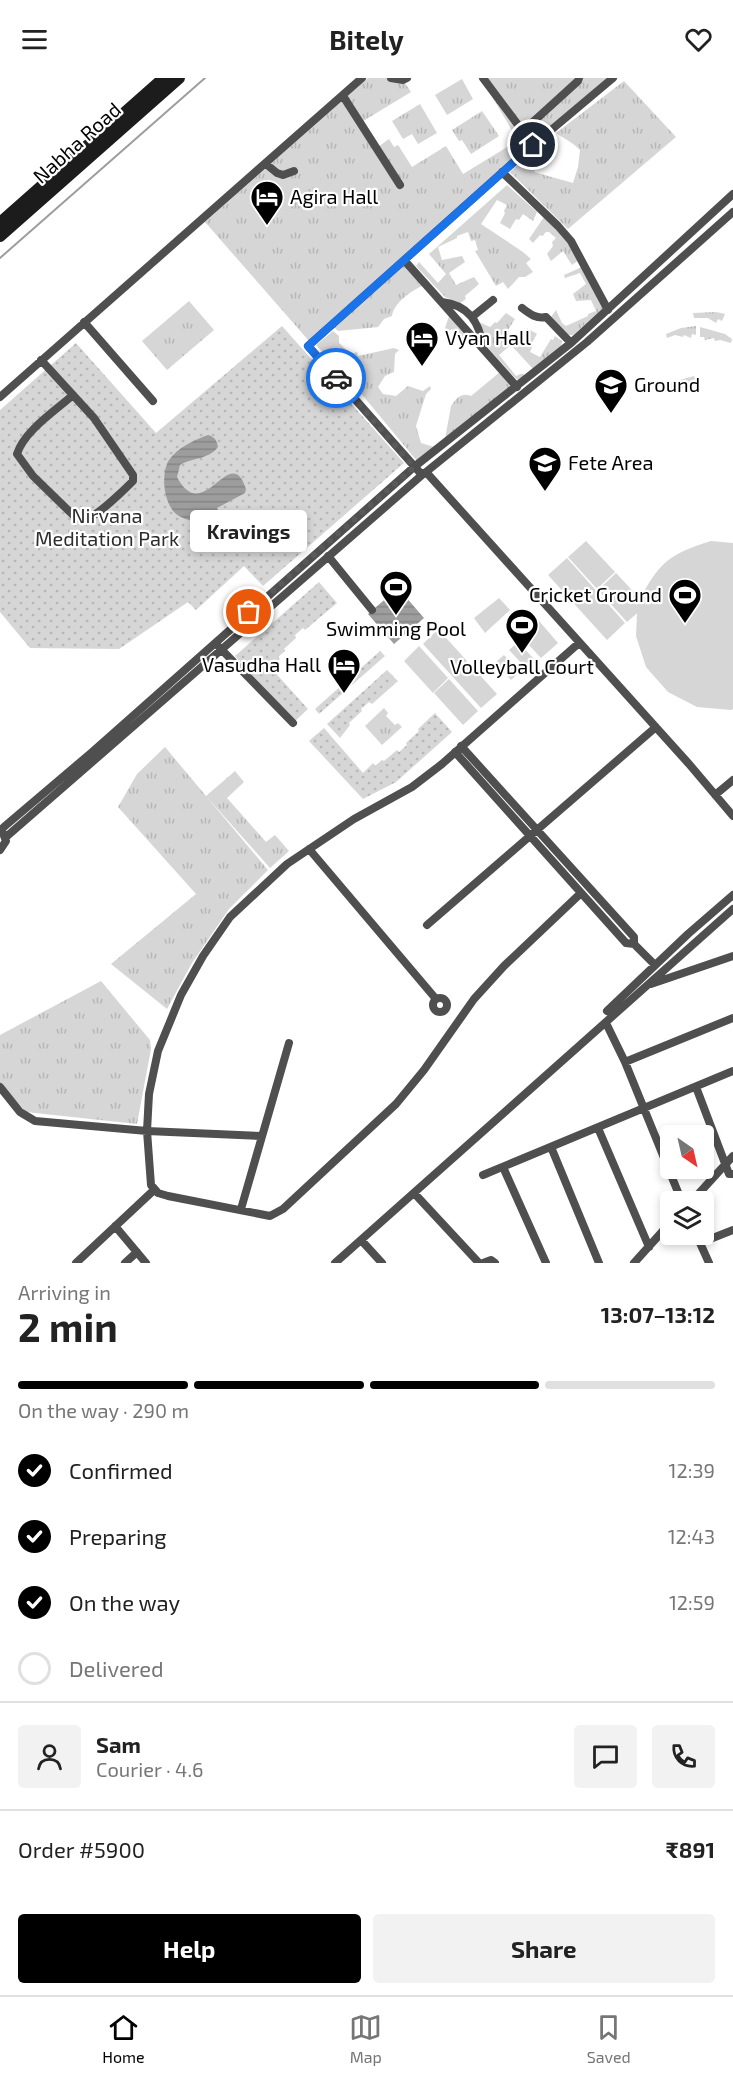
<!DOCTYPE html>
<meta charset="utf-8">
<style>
body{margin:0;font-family:"Exo 2",sans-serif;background:#f2f2f2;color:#222;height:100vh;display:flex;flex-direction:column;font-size:22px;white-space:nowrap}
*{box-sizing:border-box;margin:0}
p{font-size:20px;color:#767676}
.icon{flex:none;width:33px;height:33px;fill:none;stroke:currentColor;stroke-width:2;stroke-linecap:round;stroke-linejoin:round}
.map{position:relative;height:1185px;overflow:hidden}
.panel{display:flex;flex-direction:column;background:#fff;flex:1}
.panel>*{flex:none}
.needle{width:39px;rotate:146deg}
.fabs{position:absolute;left:660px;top:1047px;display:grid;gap:12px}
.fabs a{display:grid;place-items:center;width:54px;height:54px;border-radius:6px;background:#fff;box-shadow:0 3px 9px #0003;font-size:30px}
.pin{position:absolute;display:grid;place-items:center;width:51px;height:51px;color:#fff;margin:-26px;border:3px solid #fff;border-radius:50%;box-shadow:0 2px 6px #0007}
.courier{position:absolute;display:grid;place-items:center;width:60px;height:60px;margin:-30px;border:4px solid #1a73e8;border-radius:50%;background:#fff;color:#222;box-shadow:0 2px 8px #0007}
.bubble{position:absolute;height:42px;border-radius:6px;background:#fff;box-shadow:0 3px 9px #0003;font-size:20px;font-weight:700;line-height:42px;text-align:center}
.headline em{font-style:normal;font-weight:700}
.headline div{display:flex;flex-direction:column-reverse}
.headline{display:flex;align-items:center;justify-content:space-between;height:102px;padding:0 18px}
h1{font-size:39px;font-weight:700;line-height:45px}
.bar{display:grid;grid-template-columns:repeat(4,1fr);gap:9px 6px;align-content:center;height:72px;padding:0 18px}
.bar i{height:8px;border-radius:4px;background:#e0e0e0}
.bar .active{background:#000}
.bar p{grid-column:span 4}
.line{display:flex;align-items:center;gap:15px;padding:0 18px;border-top:2px solid #e0e0e0}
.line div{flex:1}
.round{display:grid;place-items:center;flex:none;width:63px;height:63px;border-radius:6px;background:#f2f2f2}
ol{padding:0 18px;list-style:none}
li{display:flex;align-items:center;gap:18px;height:66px}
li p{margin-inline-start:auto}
li .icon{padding:6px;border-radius:50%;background:#000;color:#fff;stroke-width:4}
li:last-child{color:#767676}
li i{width:33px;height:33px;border:3px solid #e0e0e0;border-radius:50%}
.primary-button{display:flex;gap:12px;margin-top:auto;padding:12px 18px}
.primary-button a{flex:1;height:69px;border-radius:6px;background:#000;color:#fff;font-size:24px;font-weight:700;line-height:69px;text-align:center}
.primary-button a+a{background:#f2f2f2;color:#222}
header{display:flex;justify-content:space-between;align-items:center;height:78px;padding:0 18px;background:#fff;font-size:27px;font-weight:700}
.menu{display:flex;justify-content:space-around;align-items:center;height:84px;border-top:2px solid #e0e0e0;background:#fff;font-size:16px;color:#767676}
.menu a{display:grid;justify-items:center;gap:3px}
.menu .active{color:#000}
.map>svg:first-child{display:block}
.grass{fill:url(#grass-tufts)}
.park{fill:url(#park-dots)}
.pitch{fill:#d6d6d6}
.water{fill:url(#water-rules)}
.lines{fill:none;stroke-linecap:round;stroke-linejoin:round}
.stream{stroke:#9d9d9d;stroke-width:2}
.street{stroke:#4f4f4f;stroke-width:8}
.secondary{stroke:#1c1c1c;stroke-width:12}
.done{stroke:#595959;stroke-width:6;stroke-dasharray:0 10.8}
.route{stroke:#1a73e8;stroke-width:8}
.labels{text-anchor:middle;stroke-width:4.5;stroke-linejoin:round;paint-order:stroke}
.street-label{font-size:20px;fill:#000;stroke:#fff}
.poi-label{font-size:20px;fill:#000;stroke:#fff;text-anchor:start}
.park-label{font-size:20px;fill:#2d2d2d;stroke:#fff}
</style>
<header><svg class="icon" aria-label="menu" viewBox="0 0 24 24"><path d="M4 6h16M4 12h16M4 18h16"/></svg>Bitely<svg class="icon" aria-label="heart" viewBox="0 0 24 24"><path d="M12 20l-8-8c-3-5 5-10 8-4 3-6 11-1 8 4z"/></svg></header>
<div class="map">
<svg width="733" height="1185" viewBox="0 0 733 1185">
<defs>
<pattern id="grass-tufts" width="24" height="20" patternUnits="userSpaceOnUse" patternTransform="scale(1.5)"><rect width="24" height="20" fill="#d6d6d6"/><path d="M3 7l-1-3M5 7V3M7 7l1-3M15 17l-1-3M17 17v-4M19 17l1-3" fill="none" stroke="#b6b6b6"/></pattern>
<pattern id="park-dots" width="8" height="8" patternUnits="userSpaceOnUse" patternTransform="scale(1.5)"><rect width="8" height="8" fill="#d6d6d6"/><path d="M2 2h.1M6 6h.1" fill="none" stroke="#b6b6b6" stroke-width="1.8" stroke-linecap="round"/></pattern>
<pattern id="water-rules" width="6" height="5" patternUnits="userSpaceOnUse" patternTransform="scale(1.5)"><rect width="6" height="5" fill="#9d9d9d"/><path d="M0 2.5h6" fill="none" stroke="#858585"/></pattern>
</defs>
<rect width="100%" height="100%" fill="#fff"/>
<path class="grass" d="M368,0H407L403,2L411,14L360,45L375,71L389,61L394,69L398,67L412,89L446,68L463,96L517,63L520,66L481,0H609L309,263L205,144Z
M462,1L473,21L447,37L435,17Z
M624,3L676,59L568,151L510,94L543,63L534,94L573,105L578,89L580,72C572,64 565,61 556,55Z
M420,26L437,55L418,66L412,56L403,61L392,43Z
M482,33L499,58L471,76L462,62L459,63L452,52Z
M507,107L537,134L533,143L523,136L519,142L516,141L510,151L500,145L505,135L504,133L507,127L497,122L481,146L523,174L531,181L526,185L533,194L525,199H519L508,211L503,204L496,208L475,173L478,172L475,162L471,163L468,154L457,158V160L438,169L442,182L462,178L465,184L449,195L456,207L474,199L479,206L465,218L466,221L460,225L445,219L416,188L419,184L438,205L446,196L429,176Z
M544,139L556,146L579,182L572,187L563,173L551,183L547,176L553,168L552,164L556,160L549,154H546L542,158L540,157L533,165L529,161Z
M403,186L422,208C411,213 394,225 392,238L384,241L378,249L338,253L334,249Z
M582,189L603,230L573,257H568L551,239L556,232L562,245L566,248L588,238V236L596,233L591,222L576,223L573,216L586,206L580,195L565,200L564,197Z
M189,223L214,252L167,292L142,263Z
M716,234L725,236L722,243L718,241L716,245L708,240H694L693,235Z
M506,235L515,241L508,252L509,253L506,259L515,265L527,250L537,256L531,266L533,267L530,274L540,279L551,261L553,262L555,258L562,263L561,268L533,291L511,267L499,277L516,298L520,296H524V299L519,302L516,301L489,271L479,244L490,249L495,244L497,245Z
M449,238L466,259L454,261L456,257L452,251L448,254L445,250Z
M696,248V257L692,256L691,260L684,257L683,259L675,257L667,260L666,256L681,250Z
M700,249L725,256L732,261L731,265L720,262L715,263L714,260L705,262L704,259H700Z
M333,253L339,258V265L351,276L357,274L358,278L394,270L399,272L395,276L394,294L385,298L378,309L383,316L396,318L408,308L423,313L430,308L431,311L426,316L416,348L421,365L434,369L417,383L364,319L316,267Z
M500,294L512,308L445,361L451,328C456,320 462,314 471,318Z
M694,298L696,302L675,316L670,310L669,305Z
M384,630L388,635L386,638L395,647L398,645L402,649L382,667L365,648Z
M165,669L268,792L229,831L192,885L167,931L111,886L196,816L118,729L137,696Z
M235,693L244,704L227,720L266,764L275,757L289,773L270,790L206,718Z
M101,903L150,962L151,971L137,1046L26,1034L0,1005V957Z"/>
<path class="park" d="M282,248L404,385L263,508L244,488L196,532L188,524L119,571L30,570L0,534V332L76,265L156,355Z
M319,504L337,525L305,552L303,550L295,557L296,560L284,571L285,573L278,579L280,581L271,590L308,631L294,644L235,578Z
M380,573L385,578L319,636L315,631Z
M387,592L398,603L372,626L369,624L361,631L362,633L349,645L350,647L340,660L327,646Z
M435,635L452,654L396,704L363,721L309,663L324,650L363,695L373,685L375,688L382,682L384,683L397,672L399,674L407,667L406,665L419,653L418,651Z"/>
<path class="pitch" d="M586,463L615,494L597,511L568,479Z
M711,463L733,465V631L731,632L697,629L668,614L646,589L636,558L637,535L642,531L627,544L598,512L616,495L646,527L641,519C661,482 671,476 711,463Z
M567,480L625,545L607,562L548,497Z
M499,520L510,532L485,555L474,540Z
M534,537L558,565L541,580L516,553Z
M438,551L467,583L455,596L468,584L497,616L481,630L423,566Z
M518,564L534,581L525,589L509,572Z
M419,568L448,600L433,615L404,583Z
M504,577L520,594L511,602L495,585Z
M449,601L478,633L463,647L434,615Z"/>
<path class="water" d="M208,357C215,359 217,363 218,369C208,382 193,379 180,387L177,399C204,450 230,362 246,411L245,415L217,430L222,439L228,437L231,439L233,443C229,448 227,449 221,447L212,434L196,444C189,442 180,440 175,435C163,423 161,395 169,382C177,370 196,361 208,357Z
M398,510L424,540L394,566L368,536Z"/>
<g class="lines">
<path class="stream" d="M0,180L205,0"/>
<path class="street" d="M391,0L403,2L407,0
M483,0L533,67
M613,0L525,74L308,268L422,397L426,394L689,686L733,738
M343,18L400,107
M523,53L578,3L579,0
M266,86L277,95L283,97L294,93
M502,94L558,148L571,163L608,232
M404,182L517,309
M442,224C469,227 480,245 483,270
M522,230C530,236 536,241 546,239L571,265
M472,239L493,222
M84,244L153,323
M41,282L94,340L133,397V403C124,412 98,437 88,440C83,442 79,440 74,438L33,398L17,376C24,353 55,333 73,317
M0,319L362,0
M426,394L587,264L733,134
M328,478L372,532
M579,565L442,686L412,709L354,741L287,786L230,839L203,878L181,917L158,973L149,1016L147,1053L151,1107L158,1115L168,1118L270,1138L283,1131L396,1026L424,992L474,921L504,888L581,815
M218,568L293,645
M461,668L634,859V866L655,887
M455,674L626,865L634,866
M715,717L733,702
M0,753L5,748L91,675L414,389L571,265L733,116
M6,759L422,397
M309,771L436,921
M0,772L6,763L3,755
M427,847L656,649
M651,906L733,878
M433 927a7 7 0 1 1 14 0a7 7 0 1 1-14 0Z
M607,933L688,856L733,817
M606,945L625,984L682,1124
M625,984L733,940
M0,1009L20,1034L35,1043L147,1053L262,1058
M696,1009L729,1096H733
M598,1050L649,1169
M551,1069L599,1185
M503,1089L546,1185
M483,1097L733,993
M414,1115L479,1185
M691,1124L733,1078
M241,1131L289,965
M115,1148L146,1185
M696,1156L709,1185
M361,1162L382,1185
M700,1165L733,1152
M76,1185L154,1112
M125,1185L137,1174
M335,1185L733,831
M483,1185L491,1182L495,1185
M634,1185L670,1145"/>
<path class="secondary" d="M0,145L164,0
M0,158L179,0"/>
</g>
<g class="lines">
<path class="done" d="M249,534L414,389L336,300"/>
<path class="route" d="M336,300L308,268L533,67"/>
</g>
<defs>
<symbol id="hotel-pin" viewBox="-11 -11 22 30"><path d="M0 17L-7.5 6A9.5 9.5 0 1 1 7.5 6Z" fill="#000" stroke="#fff"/><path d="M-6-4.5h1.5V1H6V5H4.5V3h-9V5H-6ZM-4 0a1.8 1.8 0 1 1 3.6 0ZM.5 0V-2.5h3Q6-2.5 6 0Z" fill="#fff"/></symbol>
<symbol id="university-pin" viewBox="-11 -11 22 30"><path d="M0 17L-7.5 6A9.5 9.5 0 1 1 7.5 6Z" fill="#000" stroke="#fff"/><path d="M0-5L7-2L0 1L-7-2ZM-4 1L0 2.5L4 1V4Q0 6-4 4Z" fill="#fff"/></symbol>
<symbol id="stadium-pin" viewBox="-11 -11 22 30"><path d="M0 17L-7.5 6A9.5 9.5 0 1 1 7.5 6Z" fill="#000" stroke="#fff"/><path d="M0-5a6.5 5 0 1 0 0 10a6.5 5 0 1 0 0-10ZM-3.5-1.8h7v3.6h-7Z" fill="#fff"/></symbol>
</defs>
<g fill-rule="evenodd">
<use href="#hotel-pin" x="248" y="100" width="38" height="52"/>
<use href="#hotel-pin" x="403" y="241" width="38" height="52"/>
<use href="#university-pin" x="592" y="288" width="38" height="52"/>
<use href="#university-pin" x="526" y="366" width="38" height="52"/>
<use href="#stadium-pin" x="377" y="490" width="38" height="52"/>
<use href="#stadium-pin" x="666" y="498" width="38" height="52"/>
<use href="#stadium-pin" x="503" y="528" width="38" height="52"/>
<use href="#hotel-pin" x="325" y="568" width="38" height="52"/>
</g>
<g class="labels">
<g class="street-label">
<text transform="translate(77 65) rotate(-42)" y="7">Nabha Road</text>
</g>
<g class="poi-label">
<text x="290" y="126">Agira Hall</text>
<text x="445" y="267">Vyan Hall</text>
<text x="634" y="314">Ground</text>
<text x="568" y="392">Fete Area</text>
<text x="662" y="524" text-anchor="end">Cricket Ground</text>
<text x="396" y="558" text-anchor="middle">Swimming Pool</text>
<text x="321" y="594" text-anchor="end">Vasudha Hall</text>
<text x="522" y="596" text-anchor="middle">Volleyball Court</text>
</g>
<g class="park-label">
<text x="107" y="445">Nirvana<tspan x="107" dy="23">Meditation Park</tspan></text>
</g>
</g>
</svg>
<div class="fabs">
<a><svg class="needle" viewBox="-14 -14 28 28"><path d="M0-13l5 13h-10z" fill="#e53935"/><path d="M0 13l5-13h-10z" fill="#767676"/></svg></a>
<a><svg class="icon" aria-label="layers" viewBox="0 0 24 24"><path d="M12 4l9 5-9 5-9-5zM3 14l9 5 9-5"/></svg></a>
</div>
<div class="pin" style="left:249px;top:534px;background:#ea580c"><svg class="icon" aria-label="bag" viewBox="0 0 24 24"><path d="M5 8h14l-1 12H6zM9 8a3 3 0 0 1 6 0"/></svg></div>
<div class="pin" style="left:533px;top:67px;background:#1f2937"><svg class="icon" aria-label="home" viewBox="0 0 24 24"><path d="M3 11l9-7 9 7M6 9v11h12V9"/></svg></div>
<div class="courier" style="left:336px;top:300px"><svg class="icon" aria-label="car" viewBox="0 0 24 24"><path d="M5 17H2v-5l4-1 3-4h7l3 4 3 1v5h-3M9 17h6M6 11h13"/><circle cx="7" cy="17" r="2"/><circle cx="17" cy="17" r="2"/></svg></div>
<div class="bubble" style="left:190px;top:432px;width:117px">Kravings</div>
</div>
<section class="panel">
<div class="headline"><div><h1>2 min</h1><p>Arriving in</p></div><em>13:07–13:12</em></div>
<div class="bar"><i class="active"></i><i class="active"></i><i class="active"></i><i></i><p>On the way · 290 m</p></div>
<ol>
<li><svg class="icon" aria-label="check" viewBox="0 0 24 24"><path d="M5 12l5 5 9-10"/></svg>Confirmed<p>12:39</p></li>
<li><svg class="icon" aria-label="check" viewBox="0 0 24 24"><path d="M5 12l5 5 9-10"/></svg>Preparing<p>12:43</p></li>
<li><svg class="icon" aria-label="check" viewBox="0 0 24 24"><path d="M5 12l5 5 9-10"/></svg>On the way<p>12:59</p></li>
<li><i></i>Delivered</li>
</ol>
<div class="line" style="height:108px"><a class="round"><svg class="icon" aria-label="person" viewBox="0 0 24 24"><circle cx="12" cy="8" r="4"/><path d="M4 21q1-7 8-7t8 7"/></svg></a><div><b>Sam</b><p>Courier · 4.6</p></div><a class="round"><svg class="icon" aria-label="chat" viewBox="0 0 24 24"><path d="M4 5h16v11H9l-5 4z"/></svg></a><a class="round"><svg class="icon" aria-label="phone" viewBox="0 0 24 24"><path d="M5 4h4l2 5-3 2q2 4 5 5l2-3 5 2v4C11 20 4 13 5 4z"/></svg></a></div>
<div class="line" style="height:78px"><div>Order #5900</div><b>₹891</b></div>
<div class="primary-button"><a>Help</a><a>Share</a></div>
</section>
<nav class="menu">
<a class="active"><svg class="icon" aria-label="home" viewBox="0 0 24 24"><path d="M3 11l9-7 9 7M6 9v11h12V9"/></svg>Home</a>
<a><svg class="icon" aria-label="map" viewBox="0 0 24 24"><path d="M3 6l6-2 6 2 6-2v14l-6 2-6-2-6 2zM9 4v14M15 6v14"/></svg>Map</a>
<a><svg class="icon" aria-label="saved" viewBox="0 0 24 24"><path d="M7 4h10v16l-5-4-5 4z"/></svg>Saved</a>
</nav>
